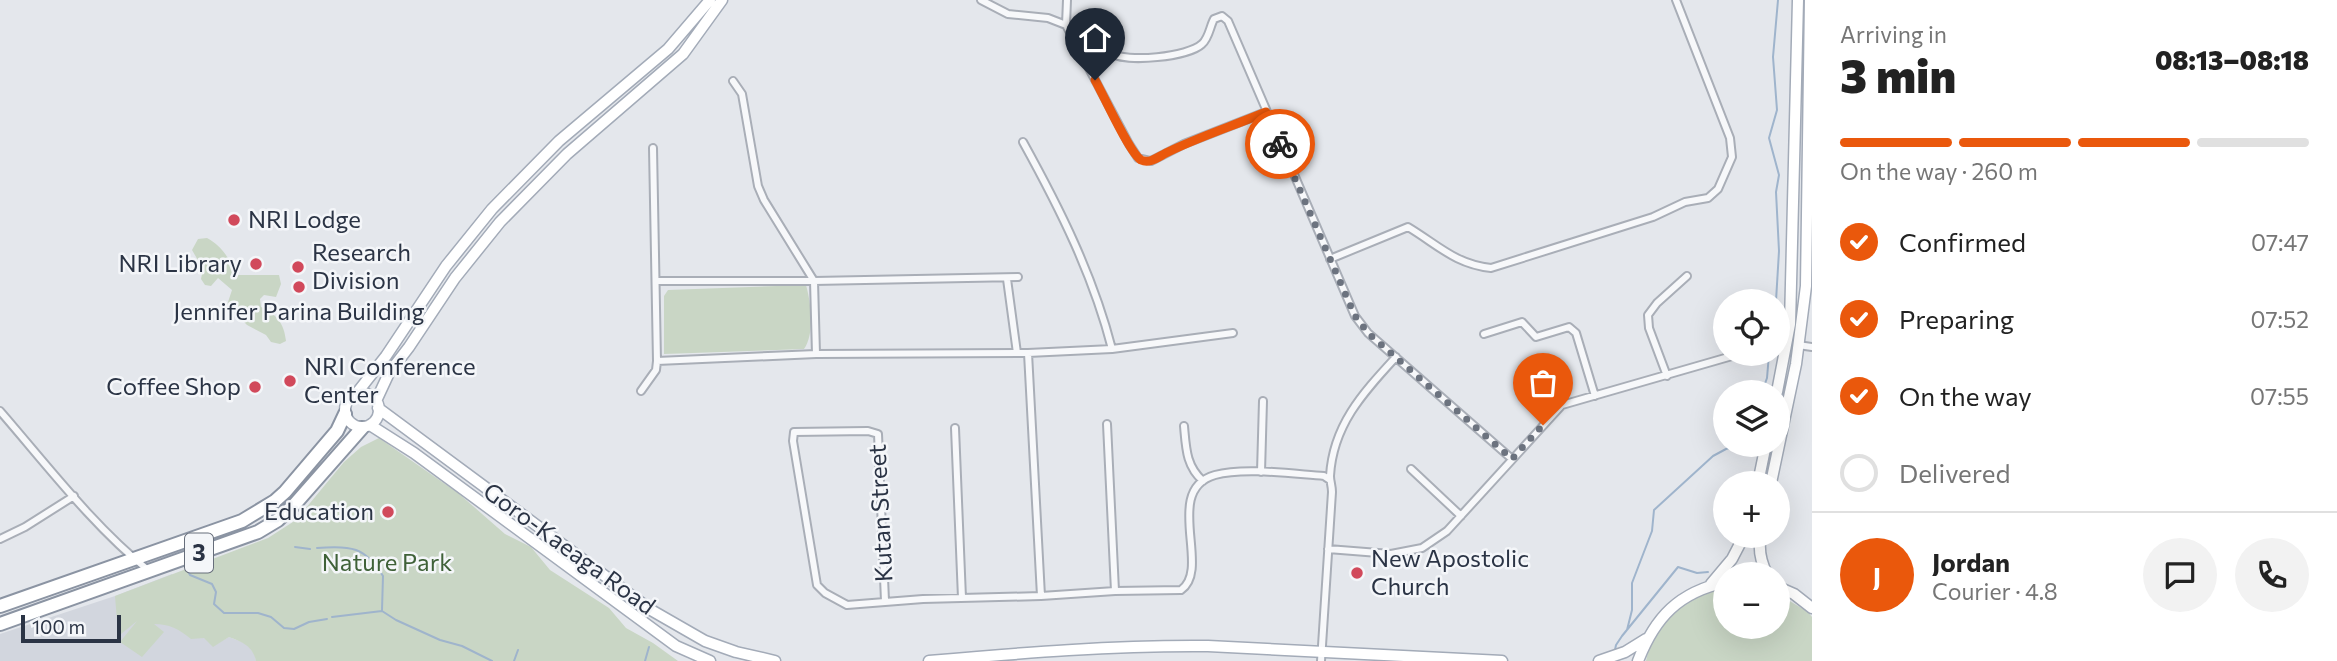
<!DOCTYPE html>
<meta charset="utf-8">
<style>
body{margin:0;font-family:Commissioner,sans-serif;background:#f2f2f2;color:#222;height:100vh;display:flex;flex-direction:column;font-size:26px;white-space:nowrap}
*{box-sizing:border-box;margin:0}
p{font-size:23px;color:#767676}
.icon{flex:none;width:38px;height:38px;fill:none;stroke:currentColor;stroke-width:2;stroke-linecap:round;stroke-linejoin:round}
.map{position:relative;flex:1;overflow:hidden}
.side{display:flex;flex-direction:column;background:#fff;width:525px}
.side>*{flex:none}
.controls{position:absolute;left:1713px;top:289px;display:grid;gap:14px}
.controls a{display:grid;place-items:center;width:77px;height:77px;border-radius:50%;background:#fff;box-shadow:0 7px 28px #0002;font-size:35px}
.scale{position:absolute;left:21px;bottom:18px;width:100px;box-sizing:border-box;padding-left:7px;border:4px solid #2b3445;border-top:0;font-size:19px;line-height:24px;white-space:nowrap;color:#2b3445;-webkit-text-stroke:5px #f4f6f9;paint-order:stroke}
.pin{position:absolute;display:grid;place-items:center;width:60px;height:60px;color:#fff;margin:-72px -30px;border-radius:50% 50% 50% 0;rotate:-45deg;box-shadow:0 0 7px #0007}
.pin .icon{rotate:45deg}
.courier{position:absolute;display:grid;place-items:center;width:70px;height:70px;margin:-35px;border:5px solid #ea580c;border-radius:50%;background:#fff;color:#222;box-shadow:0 2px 9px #0007}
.headline em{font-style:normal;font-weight:800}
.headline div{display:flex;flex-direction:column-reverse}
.headline{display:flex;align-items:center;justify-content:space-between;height:119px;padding:0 28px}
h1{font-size:46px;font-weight:800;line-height:52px}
.bar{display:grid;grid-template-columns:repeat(4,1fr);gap:10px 7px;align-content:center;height:84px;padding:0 28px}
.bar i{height:9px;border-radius:5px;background:#e0e0e0}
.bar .selected{background:#ea580c}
.bar p{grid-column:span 4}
.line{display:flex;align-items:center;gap:18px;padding:0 28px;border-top:2px solid #e0e0e0}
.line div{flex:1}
.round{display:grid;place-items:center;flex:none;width:74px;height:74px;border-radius:37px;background:#f2f2f2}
ol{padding:0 28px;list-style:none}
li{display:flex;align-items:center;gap:21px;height:77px}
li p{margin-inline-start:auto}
li .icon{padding:7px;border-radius:50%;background:#ea580c;color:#fff;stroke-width:4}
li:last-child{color:#767676}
li i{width:38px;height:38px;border:4px solid #e0e0e0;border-radius:50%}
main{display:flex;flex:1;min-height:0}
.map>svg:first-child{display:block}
.built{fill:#d2d6de}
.green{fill:#c9d6c5}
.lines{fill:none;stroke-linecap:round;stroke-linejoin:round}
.stream{stroke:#9fb4cc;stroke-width:2}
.street-casing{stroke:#a9aeb7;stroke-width:10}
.primary-casing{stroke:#a3abb8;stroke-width:13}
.highway-casing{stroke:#8b94a3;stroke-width:16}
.street{stroke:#f7f8fa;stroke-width:6}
.primary{stroke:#fff;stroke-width:10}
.highway{stroke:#fff;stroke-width:12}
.done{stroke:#6c737f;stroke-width:7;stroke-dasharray:0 12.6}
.route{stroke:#ea580c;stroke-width:9}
.poi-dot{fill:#d1495b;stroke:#f4f6f9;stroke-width:2.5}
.labels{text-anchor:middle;stroke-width:5;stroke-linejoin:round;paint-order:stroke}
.shield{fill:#f4f6f9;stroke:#676e7b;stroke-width:2}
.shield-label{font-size:23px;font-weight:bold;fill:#2b3445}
.poi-label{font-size:24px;fill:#2b3445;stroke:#f4f6f9;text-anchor:start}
.street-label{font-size:24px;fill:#2b3445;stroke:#f4f6f9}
.park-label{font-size:24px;fill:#3f6138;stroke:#f4f6f9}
</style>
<main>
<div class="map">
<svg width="1812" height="661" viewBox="0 0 1812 661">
<rect width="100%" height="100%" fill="#e4e7ec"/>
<path class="built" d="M172,574L187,621L213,646L229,637L247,644L255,655L256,661H0V634L115,596Z"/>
<path class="green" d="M207,238C222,246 230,259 236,275H279L281,284L276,297L264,295L260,299L261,307C277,315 284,323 286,341L280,344L271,342L266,335L247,325L227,305L232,290L218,278L211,286L205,285L201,279L203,269L192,250L198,239Z
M806,285C811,303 815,333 804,349L664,354V296L668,290Z
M379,438L458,493L505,534L531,547L550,570L609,608L626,628L653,643L678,661H256C253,646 242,642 229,637L213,647L204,638L191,639C179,629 169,624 154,624L164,632L142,657L120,642L137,621L121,634L117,621L115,596L268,538L296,520L344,462L361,447Z
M1725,588L1726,626H1778V594L1808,612L1812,617V661H1646C1653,626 1688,591 1725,588Z"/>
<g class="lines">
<path class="stream" d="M1776,301L1779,251L1776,192L1779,175L1769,138L1777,110L1773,57L1778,0
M1762,392L1767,378L1769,354
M295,547L310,549
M317,548C351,545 365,547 383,576L382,610
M186,568L190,575L212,584L216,592L214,604L224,613H258L271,617L284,628L294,629L309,622L327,619
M332,617L382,611L396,620L440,640L462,646L492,661
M1627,630L1632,610V583L1652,531L1654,510L1713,456L1726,449L1742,444
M1615,650L1616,645L1622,636L1678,567L1697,573L1708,572
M514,661L518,650
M645,661L649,647"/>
<defs>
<path id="street" d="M981,0L1008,14L1048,18L1066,25L1129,144L1138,158L1151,161L1184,144L1266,112
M1066,25L1067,0
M1071,32L1090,33C1097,39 1103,48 1110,53C1127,63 1188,57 1202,44C1209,38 1210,26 1214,19L1222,16L1228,21L1355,316L1368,333L1512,459
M733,81L742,94L758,186L764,200L814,281L816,354
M1023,142C1060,209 1093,275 1112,349
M1330,259L1408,227C1438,245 1455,264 1491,268L1653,217L1685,202L1708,198L1718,189L1732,157L1730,138L1676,0
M1007,279L1017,353
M656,281H814L1018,277
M1484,334L1522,322L1536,337L1569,327L1576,333L1595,396
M1798,345L1812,347
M1028,353L1041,596
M657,361L816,354L1028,353L1112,349L1233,333
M1667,376L1649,328L1648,315L1657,303L1687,276
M641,391L656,370L657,361L653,148
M0,411C46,464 94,527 148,570
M1107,424L1115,591
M1184,426C1186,448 1186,466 1203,481
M955,428L962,598
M1411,469L1461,516
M1261,472L1263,401
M0,539L25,527L74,496
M1328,549L1391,554L1422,548L1447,531L1562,405L1739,354
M885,601L878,434L868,431L794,432L793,441L817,585L825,593L847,605L923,599L1041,596L1115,591L1181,590C1212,569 1162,490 1215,475C1244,467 1294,474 1324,476L1330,480
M1321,661L1332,492C1332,486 1330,481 1330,476C1333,425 1363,393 1396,357"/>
<path id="primary" d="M1777,392L1790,324L1798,0
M345 410a17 17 0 1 1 34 0a17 17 0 1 1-34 0Z
M356,394L386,356L446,266L492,209L559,141L668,49L710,0
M376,401L389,373L409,347L455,278L500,222L567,154L683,54L722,0
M378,408L651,610L705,641L736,652L775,661
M370,425L414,453L676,646L710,661
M1758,483L1766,444
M1771,483L1796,364L1806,286L1810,0
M1761,536C1758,549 1761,562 1767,574
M1711,584L1732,559L1744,536
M1778,587L1794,594L1812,608
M929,661C1022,653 1115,645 1208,646L1502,661
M1599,661L1625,652L1646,639
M1638,661C1655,617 1679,592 1726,582"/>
<path id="highway" d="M0,606L242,521L275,501L285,492L337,431L345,414
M0,624L258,532L278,520L295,504L362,428"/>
</defs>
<use href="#street" class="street-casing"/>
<use href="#primary" class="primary-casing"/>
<use href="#highway" class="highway-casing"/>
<use href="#street" class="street"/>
<use href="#primary" class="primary"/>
<use href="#highway" class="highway"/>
</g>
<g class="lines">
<path class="done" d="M1280,144L1355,316L1368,333L1512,459L1543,425"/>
<path class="route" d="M1095,80C1103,94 1130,154 1141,160C1150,164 1158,157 1166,153C1198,137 1233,126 1266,112L1280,144"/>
</g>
<g class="poi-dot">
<circle cx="234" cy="220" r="7"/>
<circle cx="256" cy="264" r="7"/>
<circle cx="298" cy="267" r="7"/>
<circle cx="299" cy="287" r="7"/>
<circle cx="290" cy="381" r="7"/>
<circle cx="255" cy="387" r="7"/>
<circle cx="388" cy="512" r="7"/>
<circle cx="1357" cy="573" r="7"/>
</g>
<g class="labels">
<rect class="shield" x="185" y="533.5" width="28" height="39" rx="5"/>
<g class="shield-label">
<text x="199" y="561">3</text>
</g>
<g class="poi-label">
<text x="248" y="228">NRI Lodge</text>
<text x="312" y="261">Research<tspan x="312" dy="28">Division</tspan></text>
<text x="242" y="272" text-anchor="end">NRI Library</text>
<text x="299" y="320" text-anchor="middle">Jennifer Parina Building</text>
<text x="304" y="375">NRI Conference<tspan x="304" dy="28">Center</tspan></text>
<text x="241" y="395" text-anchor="end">Coffee Shop</text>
<text x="374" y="520" text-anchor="end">Education</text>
<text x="1371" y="567">New Apostolic<tspan x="1371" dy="28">Church</tspan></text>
</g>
<g class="street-label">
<text transform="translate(881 513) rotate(-93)" y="8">Kutan Street</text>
<text transform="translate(569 549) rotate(36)" y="8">Goro-Kaeaga Road</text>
</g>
<g class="park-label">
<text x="387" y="571">Nature Park</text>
</g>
</g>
</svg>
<div class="controls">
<a><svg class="icon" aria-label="locate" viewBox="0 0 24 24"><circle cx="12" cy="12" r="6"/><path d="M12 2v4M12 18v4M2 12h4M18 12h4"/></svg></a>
<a><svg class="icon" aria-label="layers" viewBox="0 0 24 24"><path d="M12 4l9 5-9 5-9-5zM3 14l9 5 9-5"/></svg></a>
<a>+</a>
<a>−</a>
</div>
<div class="scale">100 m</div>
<div class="pin" style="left:1543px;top:425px;background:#ea580c"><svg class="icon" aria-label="bag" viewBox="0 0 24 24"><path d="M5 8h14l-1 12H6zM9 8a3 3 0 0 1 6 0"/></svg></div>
<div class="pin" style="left:1095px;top:80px;background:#1f2937"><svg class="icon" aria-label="home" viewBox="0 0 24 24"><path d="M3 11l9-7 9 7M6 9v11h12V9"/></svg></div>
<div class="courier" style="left:1280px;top:144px"><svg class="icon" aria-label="bike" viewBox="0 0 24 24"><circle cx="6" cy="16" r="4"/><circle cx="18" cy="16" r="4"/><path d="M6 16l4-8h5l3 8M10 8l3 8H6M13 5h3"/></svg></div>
</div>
<section class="side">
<div class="headline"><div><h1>3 min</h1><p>Arriving in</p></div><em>08:13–08:18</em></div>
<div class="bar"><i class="selected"></i><i class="selected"></i><i class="selected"></i><i></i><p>On the way · 260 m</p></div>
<ol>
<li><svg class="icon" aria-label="check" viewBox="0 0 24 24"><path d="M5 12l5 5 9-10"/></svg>Confirmed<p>07:47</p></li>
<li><svg class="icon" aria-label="check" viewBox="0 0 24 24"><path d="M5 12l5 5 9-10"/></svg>Preparing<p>07:52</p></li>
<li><svg class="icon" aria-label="check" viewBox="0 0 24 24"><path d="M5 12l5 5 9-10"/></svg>On the way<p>07:55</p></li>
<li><i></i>Delivered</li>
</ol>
<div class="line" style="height:126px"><b class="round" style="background:#ea580c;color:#fff">J</b><div><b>Jordan</b><p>Courier · 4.8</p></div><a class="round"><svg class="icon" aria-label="chat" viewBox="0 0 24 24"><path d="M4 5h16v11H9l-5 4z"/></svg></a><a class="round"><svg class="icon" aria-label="phone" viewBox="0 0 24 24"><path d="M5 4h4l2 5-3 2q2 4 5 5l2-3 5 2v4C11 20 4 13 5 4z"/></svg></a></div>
</section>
</main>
